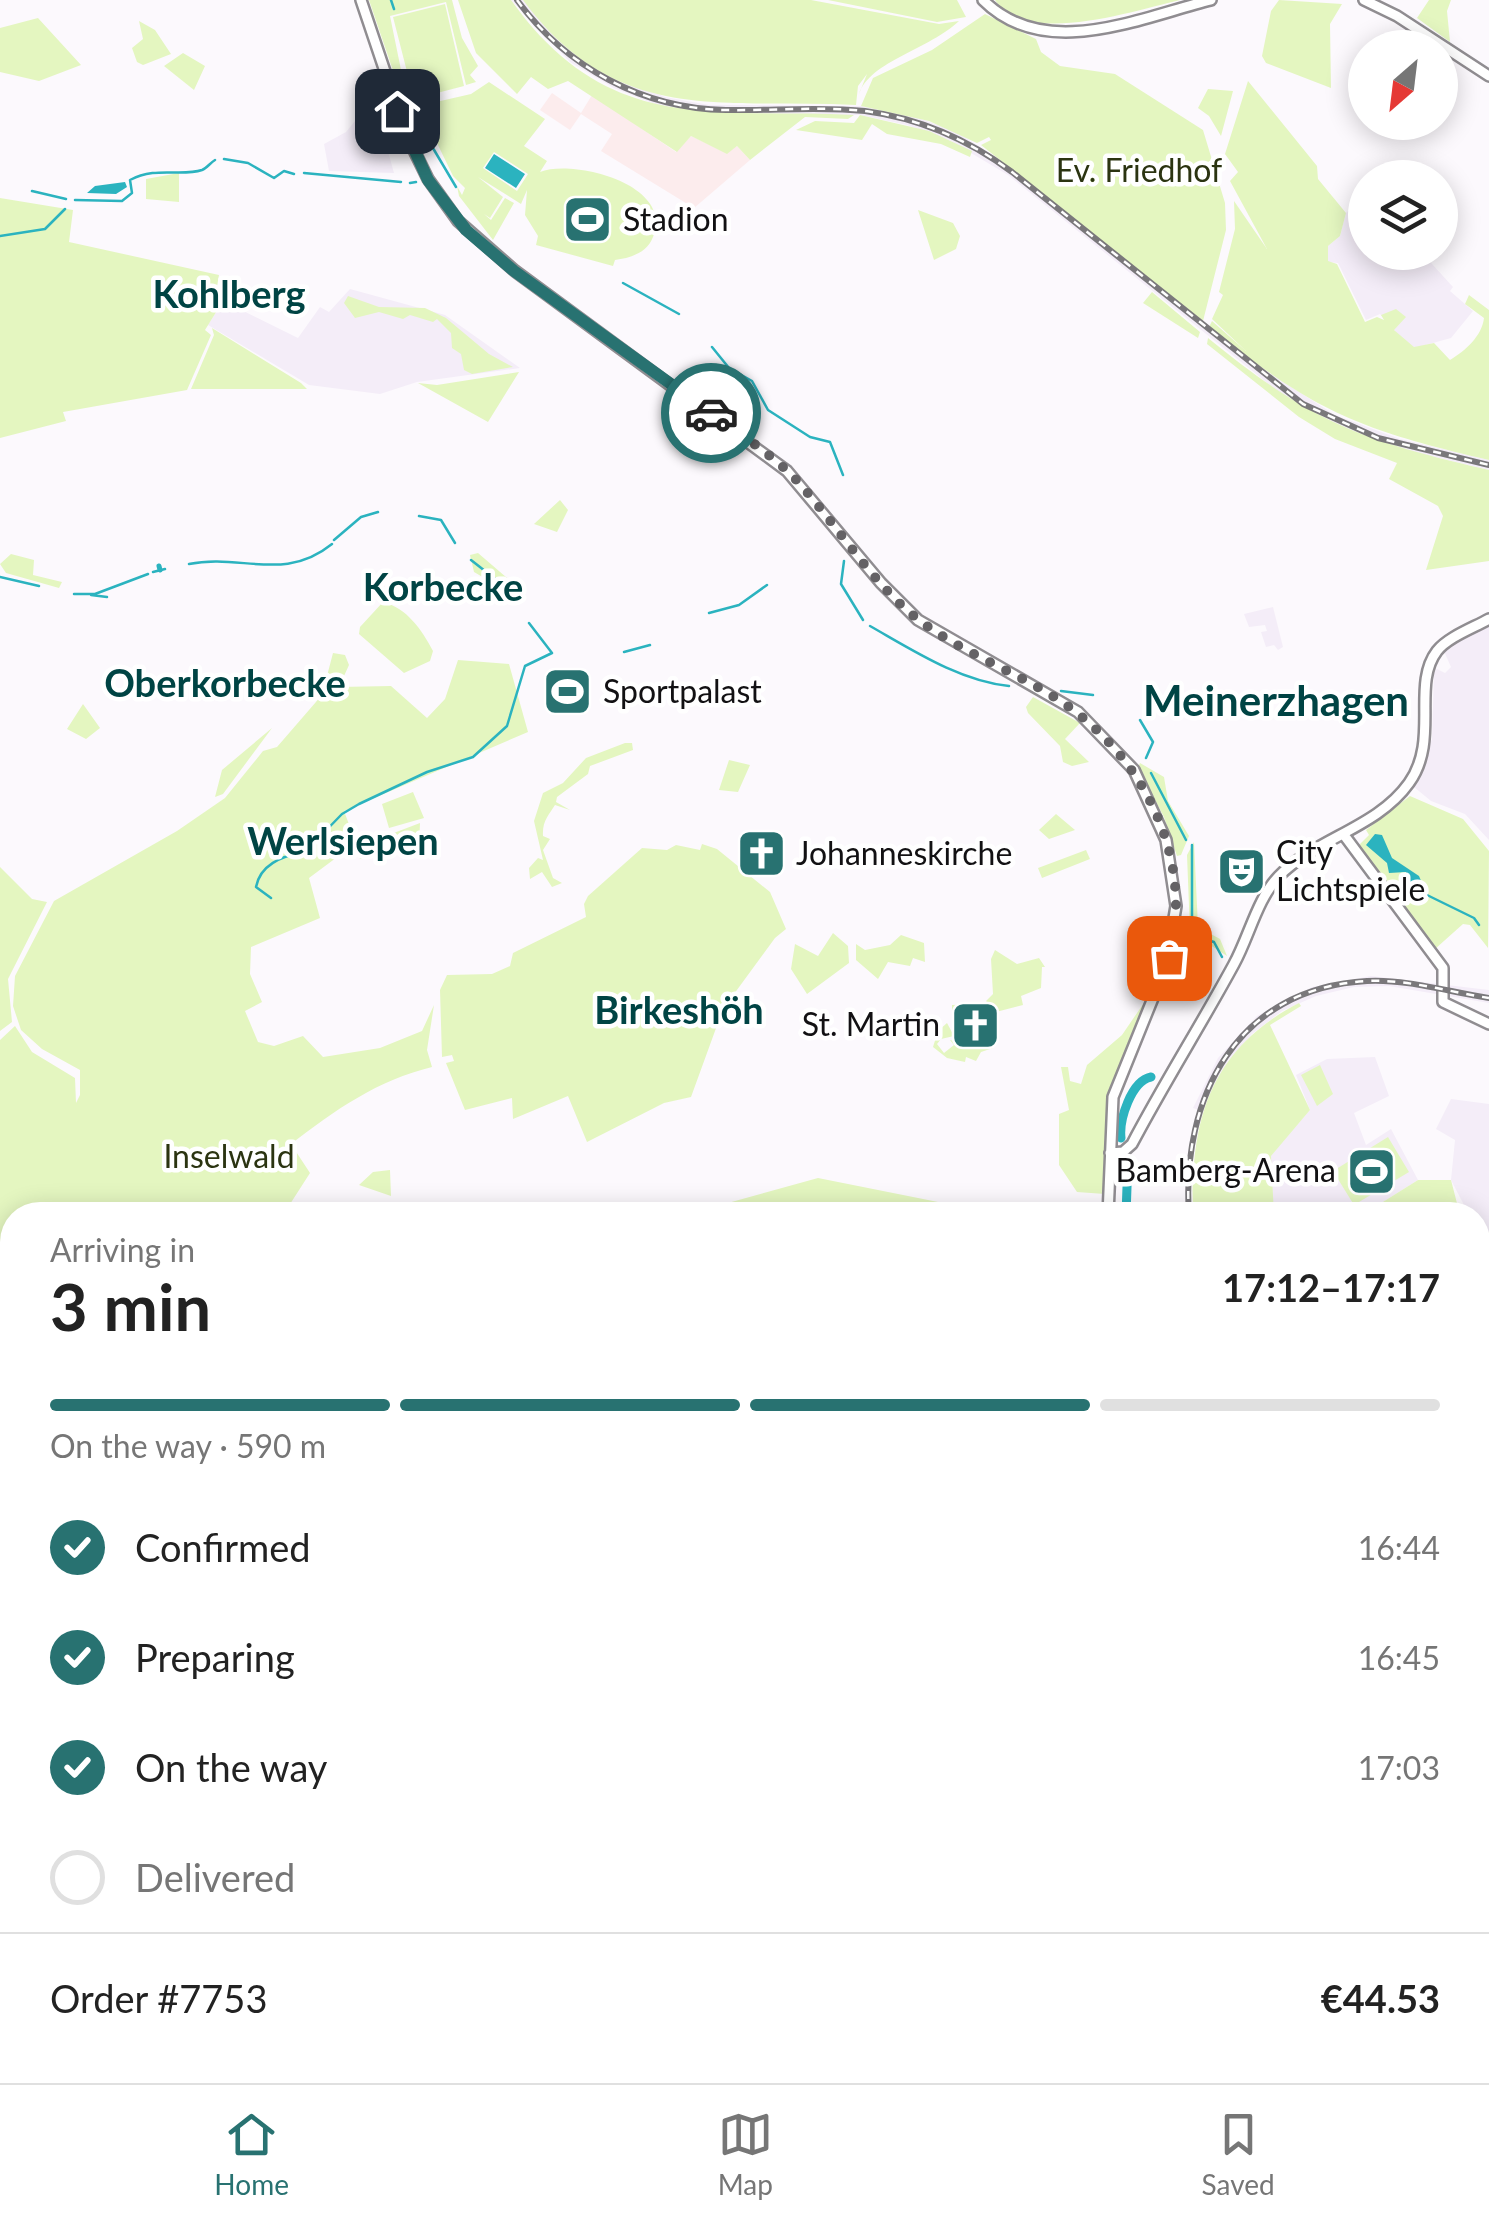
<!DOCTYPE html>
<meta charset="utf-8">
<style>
body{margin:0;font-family:Lato,sans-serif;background:#f6f6f6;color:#222;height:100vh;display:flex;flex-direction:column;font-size:38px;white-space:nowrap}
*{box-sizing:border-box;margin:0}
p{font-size:32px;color:#767676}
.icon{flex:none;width:55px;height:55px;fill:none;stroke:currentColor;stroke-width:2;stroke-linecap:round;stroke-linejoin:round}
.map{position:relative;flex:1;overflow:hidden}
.details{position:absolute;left:0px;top:1202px;width:1490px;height:882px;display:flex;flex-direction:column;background:#fff;border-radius:40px 40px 0 0;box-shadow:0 5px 25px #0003}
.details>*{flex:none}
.needle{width:65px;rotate:208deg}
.controls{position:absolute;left:1348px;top:30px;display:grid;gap:20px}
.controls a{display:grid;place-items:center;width:110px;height:110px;border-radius:50%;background:#fff;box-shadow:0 5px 25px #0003;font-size:50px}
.pin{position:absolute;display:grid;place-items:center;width:85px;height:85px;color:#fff;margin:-42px;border-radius:20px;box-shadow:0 5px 15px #0006}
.courier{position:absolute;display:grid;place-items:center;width:100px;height:100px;margin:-50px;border:8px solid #287271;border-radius:50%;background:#fff;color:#222;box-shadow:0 2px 12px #0007}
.summary em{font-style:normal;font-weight:700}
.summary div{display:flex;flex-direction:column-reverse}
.summary{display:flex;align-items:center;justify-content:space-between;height:170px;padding:0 50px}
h1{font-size:65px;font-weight:700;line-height:75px}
.bar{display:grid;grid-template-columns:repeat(4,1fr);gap:15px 10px;align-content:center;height:120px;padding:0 50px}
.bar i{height:12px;border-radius:8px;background:#e0e0e0}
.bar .current{background:#287271}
.bar p{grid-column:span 4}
.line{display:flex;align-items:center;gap:25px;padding:0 50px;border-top:2px solid #e0e0e0}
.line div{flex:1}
ol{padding:0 50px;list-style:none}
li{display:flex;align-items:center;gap:30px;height:110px}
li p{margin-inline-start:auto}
li .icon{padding:10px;border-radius:50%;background:#287271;color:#fff;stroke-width:4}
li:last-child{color:#767676}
li i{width:55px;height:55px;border:5px solid #e0e0e0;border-radius:50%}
.dock{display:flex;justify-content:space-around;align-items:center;height:140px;border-top:2px solid #e0e0e0;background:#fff;font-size:28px;color:#767676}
.dock a{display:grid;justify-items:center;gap:5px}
.dock .current{color:#287271}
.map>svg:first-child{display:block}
.commercial{fill:#fceced}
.built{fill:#f4edf8}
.green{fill:#e4f6c0;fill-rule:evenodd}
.water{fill:#2bb3bf}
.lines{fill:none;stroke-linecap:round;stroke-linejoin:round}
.stream{stroke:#2bb3bf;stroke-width:2.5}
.canal{stroke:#2bb3bf;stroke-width:5}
.river{stroke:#2bb3bf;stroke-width:9}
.major-casing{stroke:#908d91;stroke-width:14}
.major{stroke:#fff;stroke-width:9}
.rail-casing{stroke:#7a787b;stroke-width:6}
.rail{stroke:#fff;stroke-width:2.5;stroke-dasharray:8;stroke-linecap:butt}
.done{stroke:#646265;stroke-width:10;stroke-dasharray:0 18}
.route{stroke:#287271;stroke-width:12}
.labels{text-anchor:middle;stroke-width:9;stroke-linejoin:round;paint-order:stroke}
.park-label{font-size:32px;fill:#2b3411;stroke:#fff}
.poi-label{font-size:32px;fill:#121113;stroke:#fff;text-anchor:start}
.quarter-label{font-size:38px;font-weight:bold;fill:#044;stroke:#fff}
.district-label{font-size:42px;font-weight:bold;fill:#044;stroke:#fff}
</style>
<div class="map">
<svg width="1489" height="2083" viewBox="0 0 1489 2083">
<rect width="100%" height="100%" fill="#fcf9fd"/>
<path class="commercial" d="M552,93L581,113L592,95L676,152L691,136L727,153L737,146L750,160L694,208L601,151L612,134L581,114L570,130L540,110Z"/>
<path class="built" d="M511,0H523L562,42L602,71L665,97L709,105L861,106L907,114L955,131L1016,170L1254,363L1335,415L1400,439L1489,460V470L1377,443L1291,402L1008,175L951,141L907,125L860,115H719L657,105L614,88L570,62Z
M355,121L366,123L384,137L394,173L329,171L324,144L346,132Z
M1365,197V252L1422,253L1453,287L1450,291L1473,311L1451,338L1411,349L1380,314L1366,320L1338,263L1328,262V246L1340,236L1346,213Z
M350,289L445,315L520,368L417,382L380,394L309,385L208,325L223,301L298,338L320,307L329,312Z
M1273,607L1283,647L1278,650L1274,645L1266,647L1261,632L1267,631L1265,625L1249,627L1244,614Z
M1489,622V840L1465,814L1431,801L1414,787L1432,739L1434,672L1437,669L1445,673L1451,667L1443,649Z
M1371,976L1489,990V1003L1389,986L1354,987L1316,996L1282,1011L1252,1034L1228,1061L1202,1111L1193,1108L1218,1058L1257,1016L1312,987Z
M1375,1057L1389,1096L1354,1113L1366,1145L1391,1129L1418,1180L1362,1215H1274L1270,1156L1310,1110L1296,1075L1327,1059Z
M1451,1099L1489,1104V1233L1464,1205L1451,1180L1455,1140L1436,1129Z"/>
<path class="green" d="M369,0H452L462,38L478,66L470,75L476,82L466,85L446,2L390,16L408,104H412L423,126L415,135L421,136L420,150Z
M458,0H511C608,136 712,108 854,115L848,119L805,117L750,160L737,146L727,154L691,136L677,152L568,81L548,89L531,77L517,94L476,53Z
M523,0H811L939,24L959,21C930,49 870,61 859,94L867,74L858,86L856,105C721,98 617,127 523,0Z
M828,0H957L966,17L937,22Z
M995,0H1180C1133,11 1025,47 995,0Z
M1279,0L1342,4L1330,24L1331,88L1266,63L1262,56L1271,11Z
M1429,0H1451L1447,11L1450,42L1417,18Z
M445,4L464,86L414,99L393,17Z
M985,14L1036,39L1041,52L1060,66L1115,74L1203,130L1225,203L1226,230L1203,321L981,145L991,140L989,137L977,143L929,121L861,106L873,78L932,50Z
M38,18L81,65L39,81L0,72V28Z
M139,21L155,30L171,54L143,65L137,62L132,48L143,39Z
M183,53L205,66L194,90L164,66Z
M1248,81L1317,166L1318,179L1346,213L1340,236L1328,246V261L1337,264L1365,322L1377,317L1384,320L1381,315L1396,309L1406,317L1394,330L1414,347L1434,343L1450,360C1465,351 1482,336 1484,318L1465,304L1469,295L1489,310V460C1360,430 1313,411 1209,327L1212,321L1246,351L1212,319L1223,295L1219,292L1235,229L1234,201L1267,249L1230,181L1238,172L1225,154Z
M489,82L545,119L524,146L547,161L540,172C573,159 675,184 653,237C647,253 630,258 615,260L613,266L536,245L538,236L525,215L527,190L521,204L478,177L503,197L490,218L484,214L491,220L505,198L514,203L493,240L459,196L457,186L462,195L465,188L453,176L421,110L423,105L471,94ZM494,152L528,174L517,191L483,168Z
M1208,89L1233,91L1221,136L1209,116L1198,108Z
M860,115L929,131L972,151L970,157L941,144L887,134L872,124L862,140L796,130L815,121L854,123Z
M179,173V202L146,199V179Z
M0,198L73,210L69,242L219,275L216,292L223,301L205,330L211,335L187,390L63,412L66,421L0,438Z
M918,210L953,223L960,236L956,249L934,260Z
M1152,292L1200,332L1198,338L1143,303Z
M348,296L379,307L425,308L446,318L489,354L513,367L472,374L464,370L461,354L452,348L451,333L437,319L433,322L410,315L403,319L379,312L355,318L344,303Z
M212,328L301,383L307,389H191L214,335Z
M1208,338C1311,422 1360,440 1489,470V561L1426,570L1443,516L1438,506L1389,479L1397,463L1335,439L1299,417L1207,344Z
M519,372L488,422L418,383L437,385Z
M560,500L568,510L557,532L534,524Z
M478,553L514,584L515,596L474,572L470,555Z
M11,554L34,560L33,575L62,582L59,588L6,573L0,564Z
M383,602C407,608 422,630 433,651L430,661L404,673L359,634L360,627Z
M333,653L345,655L349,665L339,687L391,686L427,718L445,699L458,660L509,664L528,732L344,811L356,843L309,878L320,918L251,947L250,974L262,1002L245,1011L258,1042L274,1046L303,1036L323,1057L380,1048L422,1031L434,1005L427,1050L432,1067C378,1080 335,1110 291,1144L310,1173L283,1215H12V2072L212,2073L210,2083H0V1040L15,1026L32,1052L75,1078L76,1103L80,1095V1070L42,1049L21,1030L13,1006L15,976L54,901L177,831L225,798L263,751L277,747L322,695Z
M1033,697L1080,723L1065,739L1089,762L1072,766L1063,762L1060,746L1028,713L1026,707Z
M83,704L100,728L86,739L67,729Z
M272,728L223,794L215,797L222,770Z
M625,743H632L633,750L590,766L588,774L557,797L556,802L570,810L555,805C549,815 542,821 543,836L550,839L543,850L553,878L562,883L552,887L542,872L530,879L529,868L538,858L543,860L534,821L543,793L563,783L586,758Z
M729,760L750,765L738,792L719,790Z
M1140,763L1164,777L1168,801L1189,836L1181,855L1177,856L1164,817L1138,768Z
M413,792L424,818L389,828L382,804Z
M1410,796L1463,819L1489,851L1488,948L1470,925L1463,924L1435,949L1357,847L1369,835L1366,830Z
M1056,814L1075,830L1049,839L1039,830Z
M420,823L419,848L360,859L357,847Z
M1194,842L1198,927L1220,939L1227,956L1190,932L1187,855Z
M702,844L717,849L770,892L786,929L775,938L723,1009L691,1097L664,1103L587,1142L568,1096L513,1119L512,1098L465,1110L446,1063L454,1061L452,1055L442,1057L440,990L447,975L492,974L510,966L513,953L586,917L584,904L588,896L642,848L667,850L676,845L700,850Z
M1086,850L1090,859L1042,878L1038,868Z
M0,867L32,899L47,902L8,979L12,1022L0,1031Z
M833,933L848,946L849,963L807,994L791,969L795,944L818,956Z
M901,935L924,943L925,962L913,958L910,966L888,962L878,979L856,960V944L865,950L890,945Z
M995,950L1017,964L1039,958L1045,967H1042L1041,988L1021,996L1023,1005L996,1012L986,1001L993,994L991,959Z
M1150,994C1113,1067 1104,1113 1105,1194L1077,1192L1059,1165V1114L1069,1110L1061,1067H1068L1070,1081L1081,1084L1087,1065L1122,1035Z
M1299,1003L1301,1006L1270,1025L1310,1110L1271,1156L1274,1215H1193C1190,1120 1210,1049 1299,1003Z
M978,1004L988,1011L993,1048L981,1052L976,1061L966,1057L965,1062L947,1058L933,1047L938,1031L947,1023L954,1036L941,1039L937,1044L944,1053L954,1045L950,1040L972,1046L985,1030L984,1018H973L965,1026L960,1020L970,1011L952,1013V1005Z
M1320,1065L1333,1094L1317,1106L1301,1075Z
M1388,1137L1409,1172L1354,1205L1333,1171Z
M390,1170L391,1196L359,1185L373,1172Z
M818,1178L938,1202L937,1215H709L699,1211Z
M1418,1180H1451L1460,1215H1362Z
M543,1202L567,1215H467L474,1213Z
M1481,1225L1489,1233V1316L1478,1312L1488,1247Z
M1478,1319L1489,1324V1570L1478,1564Z
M1489,1611V2083H1067L1069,2072H1478V1641Z
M368,2072L512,2073L518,2083H356L369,2080Z
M615,2072H864L865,2083H609Z
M222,2073H275L276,2077L273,2083H220Z"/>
<path class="water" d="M494,154L525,174L516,188L485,168Z
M125,182L127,187L116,194L87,193L95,186Z
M1375,834L1382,835L1392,858L1419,876L1427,895L1409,883L1406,872L1389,873L1387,863L1366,845Z
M1478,1570L1489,1574V1602L1478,1618Z"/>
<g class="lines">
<path class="stream" d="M391,0L394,9
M427,138L456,187
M224,159L248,163L274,178L284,171L294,174
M304,173L401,182
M410,183L416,182
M32,191L66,199
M75,200L122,201L132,193L130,180C156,166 181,177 202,170C207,168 210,163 215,160
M0,236L45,229L65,209
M623,283L679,314
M712,347L729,368L752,381L768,410L810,437L830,442L843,475
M419,516L441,520L455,543
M334,540L361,517L378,512
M471,560L513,593
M844,561L841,584L863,620
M189,564C240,553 284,583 332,544
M153,572L165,569
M0,577L39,586
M74,594H95L148,574
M91,595L107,597
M709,613L739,605L767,585
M870,626C914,651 960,681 1009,686
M624,652L650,645
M1061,691L1093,695
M1140,720L1153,742L1146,758
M1151,773L1186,840
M1192,845V928L1197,937L1214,942L1222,957
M308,849L342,814L359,804L427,772L473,757L507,726L525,666L552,653L529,623
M1427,895L1474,918L1479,925
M271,898L256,887C260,865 282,856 301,853
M867,1215H880
M1478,1833L1489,1818
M1478,1890L1489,1901
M1487,1929L1489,1924
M530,2072L538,2083
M540,2072L550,2083
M1157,2072L1181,2083
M255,2081L264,2072
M274,2083V2072"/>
<path class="canal" d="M159,566L160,570"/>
<path class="river" d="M1121,1138C1119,1120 1131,1081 1151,1077
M1126,1215L1128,1159
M964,2083L975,2072"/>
<defs>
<path id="major" d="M361,0L406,134L428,179L458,221L515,271L787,471L881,583L918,620L1078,712L1134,770L1166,840L1176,906L1166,966L1113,1097L1108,1215
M983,0C1045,62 1138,18 1211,0
M1364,0L1397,16L1489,76
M1344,835L1443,968V1002L1489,1024
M1110,1153L1123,1152L1132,1144C1164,1083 1201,1025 1234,964C1249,937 1257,899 1279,876C1316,838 1377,828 1409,783C1440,740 1411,685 1437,651C1448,637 1473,628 1489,619
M515,2072L521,2083
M213,2083L215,2072
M957,2083L963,2072"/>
</defs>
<use href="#major" class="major-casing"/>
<use href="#major" class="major"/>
<defs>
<path id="rail" d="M517,0C566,67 643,109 726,110C772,111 819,106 865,111C918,118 969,140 1012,172L1303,404L1378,438L1489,465
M1189,1215C1181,1098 1236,988 1367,981C1408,979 1449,992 1489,998
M1063,2083L1068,2072"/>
</defs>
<use href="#rail" class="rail-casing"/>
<use href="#rail" class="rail"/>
</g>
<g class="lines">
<path class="done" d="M711,413C741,435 775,456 800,484C837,526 868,576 909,612C952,649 1007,667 1054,697C1141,751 1196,856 1169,958"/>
<path class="route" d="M397,111L428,180L466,230L514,271L711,413"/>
</g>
<defs>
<symbol id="stadium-square" viewBox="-11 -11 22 22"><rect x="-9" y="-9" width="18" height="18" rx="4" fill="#287271" stroke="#fff"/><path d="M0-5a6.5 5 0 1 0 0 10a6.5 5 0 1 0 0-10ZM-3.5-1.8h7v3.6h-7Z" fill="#fff"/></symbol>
<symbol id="church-square" viewBox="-11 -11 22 22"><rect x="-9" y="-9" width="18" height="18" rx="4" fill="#287271" stroke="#fff"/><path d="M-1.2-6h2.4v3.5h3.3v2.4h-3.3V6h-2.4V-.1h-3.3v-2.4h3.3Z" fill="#fff"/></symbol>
<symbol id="theatre-square" viewBox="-11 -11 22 22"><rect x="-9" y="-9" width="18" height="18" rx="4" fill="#287271" stroke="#fff"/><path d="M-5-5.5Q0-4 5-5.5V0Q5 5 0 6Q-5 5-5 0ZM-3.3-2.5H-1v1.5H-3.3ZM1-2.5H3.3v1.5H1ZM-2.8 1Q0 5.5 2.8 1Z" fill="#fff"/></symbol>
</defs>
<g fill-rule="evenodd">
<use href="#stadium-square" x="560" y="192" width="55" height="55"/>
<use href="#stadium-square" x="540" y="664" width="55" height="55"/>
<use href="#church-square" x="734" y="826" width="55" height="55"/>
<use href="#theatre-square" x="1214" y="844" width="55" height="55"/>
<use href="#church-square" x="948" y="998" width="55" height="55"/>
<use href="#stadium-square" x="1344" y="1144" width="55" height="55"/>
</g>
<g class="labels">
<g class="park-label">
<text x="1139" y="182">Ev. Friedhof</text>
<text x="229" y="1168">Inselwald</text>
</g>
<g class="poi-label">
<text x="623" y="231">Stadion</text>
<text x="603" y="703">Sportpalast</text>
<text x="1276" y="864">City<tspan x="1276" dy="37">Lichtspiele</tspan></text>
<text x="796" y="865">Johanneskirche</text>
<text x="940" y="1036" text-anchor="end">St. Martin</text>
<text x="1336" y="1182" text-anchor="end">Bamberg-Arena</text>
</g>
<g class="quarter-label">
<text x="229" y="308">Kohlberg</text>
<text x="443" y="601">Korbecke</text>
<text x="225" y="697">Oberkorbecke</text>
<text x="343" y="855">Werlsiepen</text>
<text x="679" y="1024">Birkeshöh</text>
</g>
<g class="district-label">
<text x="1276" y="716">Meinerzhagen</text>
</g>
</g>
</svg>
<div class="controls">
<a><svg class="needle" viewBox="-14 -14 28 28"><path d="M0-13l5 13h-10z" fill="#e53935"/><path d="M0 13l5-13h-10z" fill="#767676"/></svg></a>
<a><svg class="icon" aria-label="layers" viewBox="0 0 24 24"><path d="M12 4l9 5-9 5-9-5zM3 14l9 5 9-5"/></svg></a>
</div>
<div class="pin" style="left:1169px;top:958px;background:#ea580c"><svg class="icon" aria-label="bag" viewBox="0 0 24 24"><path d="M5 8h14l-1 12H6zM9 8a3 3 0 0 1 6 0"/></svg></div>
<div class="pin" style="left:397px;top:111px;background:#1f2937"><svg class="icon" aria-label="home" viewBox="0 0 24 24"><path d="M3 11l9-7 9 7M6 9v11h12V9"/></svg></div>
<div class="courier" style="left:711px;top:413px"><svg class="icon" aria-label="car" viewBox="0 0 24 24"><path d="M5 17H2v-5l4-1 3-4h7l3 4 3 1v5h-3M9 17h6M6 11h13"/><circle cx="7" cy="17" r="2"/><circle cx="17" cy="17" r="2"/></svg></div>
<section class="details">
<div class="summary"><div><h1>3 min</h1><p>Arriving in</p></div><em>17:12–17:17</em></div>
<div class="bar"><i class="current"></i><i class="current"></i><i class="current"></i><i></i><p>On the way · 590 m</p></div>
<ol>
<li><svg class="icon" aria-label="check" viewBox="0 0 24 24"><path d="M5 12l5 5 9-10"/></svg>Confirmed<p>16:44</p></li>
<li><svg class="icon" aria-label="check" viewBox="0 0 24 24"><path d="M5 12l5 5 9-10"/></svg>Preparing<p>16:45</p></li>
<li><svg class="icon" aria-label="check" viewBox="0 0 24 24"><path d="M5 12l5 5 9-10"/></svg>On the way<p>17:03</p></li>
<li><i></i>Delivered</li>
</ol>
<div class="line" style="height:130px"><div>Order #7753</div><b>€44.53</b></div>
</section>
</div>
<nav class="dock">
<a class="current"><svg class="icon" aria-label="home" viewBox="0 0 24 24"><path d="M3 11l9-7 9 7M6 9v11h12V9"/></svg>Home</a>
<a><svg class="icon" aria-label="map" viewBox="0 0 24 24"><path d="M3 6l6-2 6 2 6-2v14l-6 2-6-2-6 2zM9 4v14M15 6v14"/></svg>Map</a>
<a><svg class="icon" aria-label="saved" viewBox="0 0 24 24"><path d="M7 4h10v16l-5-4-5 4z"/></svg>Saved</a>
</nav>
